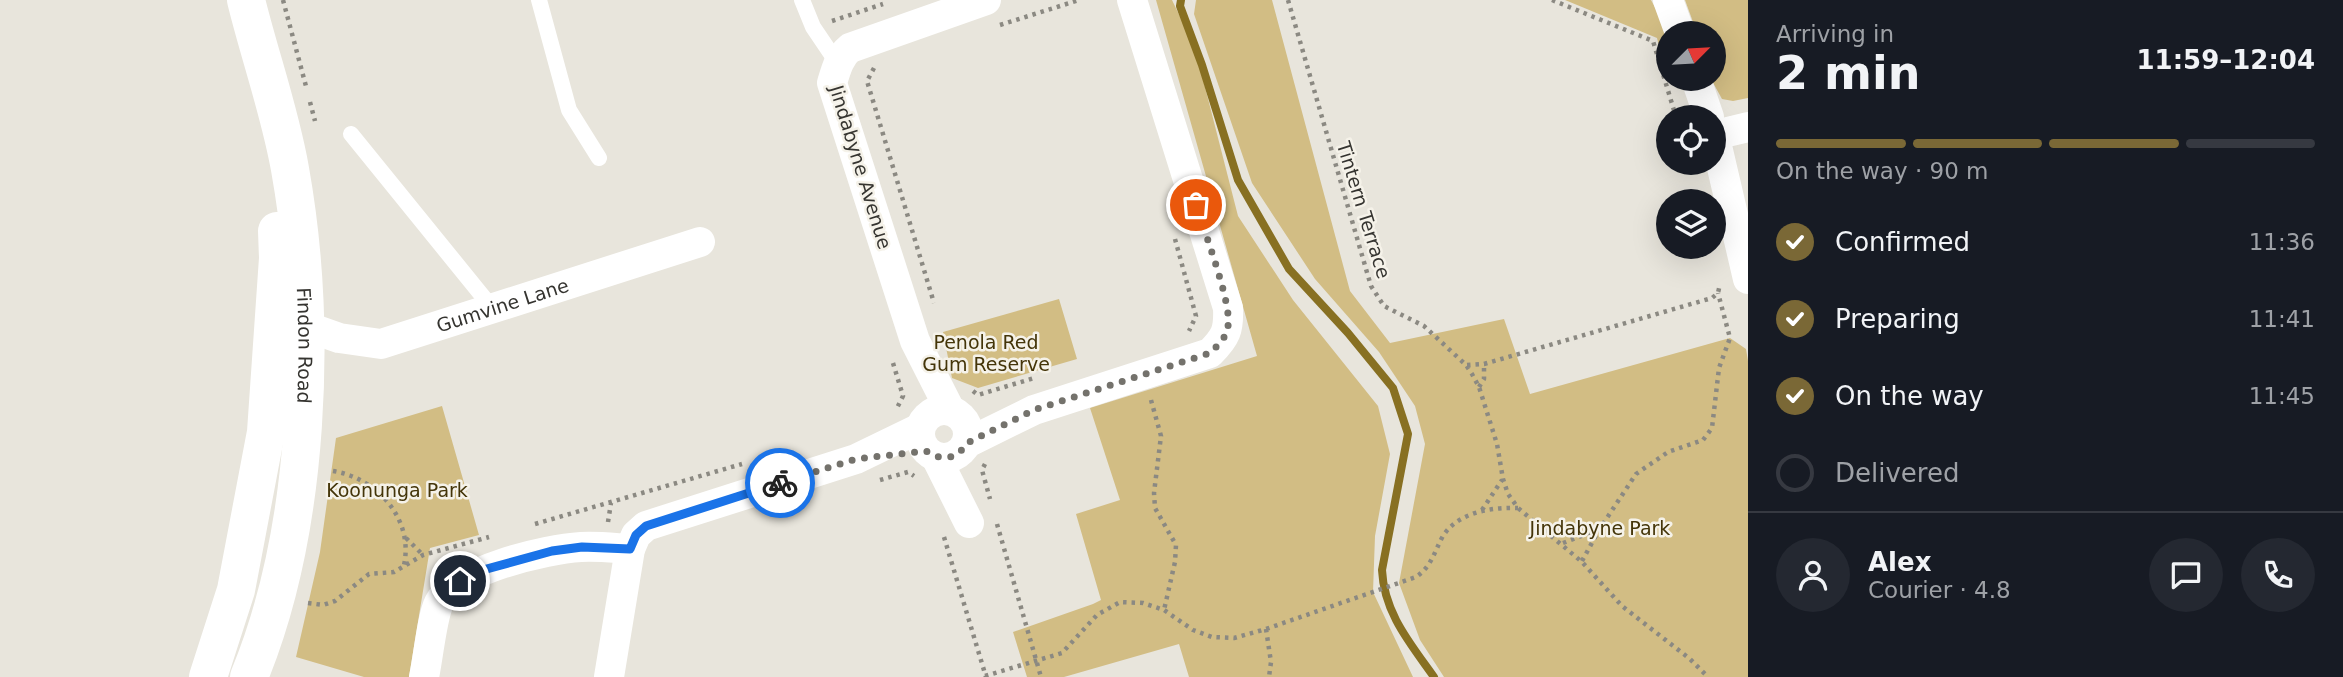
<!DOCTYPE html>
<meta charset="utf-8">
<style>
body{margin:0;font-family:"DejaVu Sans",sans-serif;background:#242831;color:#f1f3f6;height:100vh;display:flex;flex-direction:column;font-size:26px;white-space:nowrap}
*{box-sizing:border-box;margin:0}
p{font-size:23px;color:#9ea1a6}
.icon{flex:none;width:38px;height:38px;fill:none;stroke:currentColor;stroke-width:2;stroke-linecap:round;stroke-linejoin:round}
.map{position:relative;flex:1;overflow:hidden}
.side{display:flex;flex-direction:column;background:#171b24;width:595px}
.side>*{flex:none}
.needle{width:46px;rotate:66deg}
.controls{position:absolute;left:1656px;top:21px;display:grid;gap:14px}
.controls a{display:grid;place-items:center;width:70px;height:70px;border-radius:50%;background:#171b24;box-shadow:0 7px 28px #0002;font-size:35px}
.pin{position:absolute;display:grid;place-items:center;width:60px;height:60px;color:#fff;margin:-30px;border:4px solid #fff;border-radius:50%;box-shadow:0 2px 7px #0007}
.courier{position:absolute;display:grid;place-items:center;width:70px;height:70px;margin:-35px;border:5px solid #1a73e8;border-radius:50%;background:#fff;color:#222;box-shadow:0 2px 9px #0007}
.headline em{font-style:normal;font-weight:700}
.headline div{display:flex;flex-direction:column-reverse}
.headline{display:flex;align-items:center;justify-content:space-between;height:119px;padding:0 28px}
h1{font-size:46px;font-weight:700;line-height:52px}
.bar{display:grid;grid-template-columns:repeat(4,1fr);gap:10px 7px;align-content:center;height:84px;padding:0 28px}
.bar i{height:9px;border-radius:5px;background:#363941}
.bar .on{background:#7a6836}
.bar p{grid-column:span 4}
.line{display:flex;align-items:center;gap:18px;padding:0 28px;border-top:2px solid #363941}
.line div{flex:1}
.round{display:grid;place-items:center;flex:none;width:74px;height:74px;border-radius:37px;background:#242831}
ol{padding:0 28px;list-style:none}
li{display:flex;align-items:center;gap:21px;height:77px}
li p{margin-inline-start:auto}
li .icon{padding:7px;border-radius:50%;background:#7a6836;color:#fff;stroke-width:4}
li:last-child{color:#9ea1a6}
li i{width:38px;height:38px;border:4px solid #363941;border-radius:50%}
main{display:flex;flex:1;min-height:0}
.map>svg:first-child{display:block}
.green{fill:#d2bd84}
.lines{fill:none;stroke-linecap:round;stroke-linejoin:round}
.stream{stroke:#887022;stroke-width:8}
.path{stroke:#8b8982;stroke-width:4.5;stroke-dasharray:3.5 5;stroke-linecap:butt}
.lane{stroke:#fff;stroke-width:16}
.street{stroke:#fff;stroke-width:30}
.secondary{stroke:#fff;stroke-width:38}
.done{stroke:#74726c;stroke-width:7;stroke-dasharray:0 12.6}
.route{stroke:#1a73e8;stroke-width:9}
.labels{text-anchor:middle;stroke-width:5;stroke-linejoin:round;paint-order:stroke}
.street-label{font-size:19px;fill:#353430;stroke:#f5f2e9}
.park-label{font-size:19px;fill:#443509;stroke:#f5f2e9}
</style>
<main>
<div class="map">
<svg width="1748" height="677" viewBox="0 0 1748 677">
<rect width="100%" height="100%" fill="#e8e5dc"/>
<path class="green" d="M1156,0H1172L1195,48L1238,216L1293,300L1378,406L1390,454L1375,536L1373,592L1413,677H1189L1179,644L1064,677H1027L1013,632L1093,604L1101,600L1076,514L1120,500L1090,408L1257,356Z
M1196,0H1272L1350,291L1390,343L1504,319L1530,394L1730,338L1746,349L1748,361V677H1444L1420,640L1399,583L1425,444L1415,406L1379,352L1315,279L1252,183L1194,14Z
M1565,0H1651C1659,14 1668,31 1668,47L1660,50L1657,38Z
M1685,0H1748V98L1733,101L1722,99L1711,79H1713V33H1697Z
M1059,299L1077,359L978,388L952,378L943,332Z
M442,406L479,535L430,548L409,677H364L296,657L320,552L336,438Z"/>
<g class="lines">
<path class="stream" d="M1181,0L1180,6L1202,65L1238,180L1289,269L1348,333L1393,388L1408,434L1382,570C1384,613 1410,643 1434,677"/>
<path class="path" d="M283,0L307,90
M1288,0L1366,269L1371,286L1384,306L1424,326L1466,365L1472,374L1479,387L1497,444L1503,479L1508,494L1518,508L1582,562L1622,606L1690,659L1708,677
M1552,0L1653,41L1676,117
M832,21L883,4
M1000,25L1079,0
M874,68L867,81L934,303
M310,102L315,121
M1175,239L1196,316L1189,331
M893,363L903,396L896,410
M1467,365L1484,364L1712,298L1718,293L1720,284
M1479,387L1484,379V364
M973,391L978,395L1034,378
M1151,400L1161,436L1154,493L1155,508L1176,545L1175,562L1164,610
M985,464L982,470L990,499
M333,471C377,478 414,519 404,565
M880,480L908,472L914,476
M1482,510L1502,480
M608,522L611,503
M535,524L742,464
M997,524L1041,677
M944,537L986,677
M406,538L423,555
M1563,543L1597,530
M1582,561L1599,530L1636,474L1668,452L1703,440L1712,428L1719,368L1730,338L1718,293
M308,603L323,605L335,601L369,574L394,572L423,555L489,537
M1266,629L1271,662L1269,677
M985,676L1062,653L1097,615L1120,602L1143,603L1164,610L1193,630L1212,637L1234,638L1266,629L1416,577C1432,566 1434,552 1443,536C1458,512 1492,507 1518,508"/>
<path class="lane" d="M539,0L569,110L599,158
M802,0L813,27L838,64
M351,134L493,309"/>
<g class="street">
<path d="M1668,0L1680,33"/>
<path d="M1696,79L1709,117"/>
<path d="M1713,129L1748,279"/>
<path d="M1715,135L1748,127"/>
<path id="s1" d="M305,326L339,338L381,344L700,242"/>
<circle cx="944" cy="434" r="24"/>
<path d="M950,410L915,341L832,83C836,70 839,57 850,48L986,0"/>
<path d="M967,443L1034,410L1210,353C1226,337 1229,330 1228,308L1132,0"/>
<path d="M936,457L969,523"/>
<path d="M424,677C428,659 432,617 439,603C455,570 546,549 581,547C597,546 614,548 630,549"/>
<path d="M609,677L630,549L636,535L646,526L856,459L920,428"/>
</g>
<g class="secondary">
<path id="s2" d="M246,0C260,57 280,112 290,169C318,326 310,529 249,677"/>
<path d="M208,677L236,590L266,432L278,258L277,231"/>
</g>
</g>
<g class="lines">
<path class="done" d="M780,483L856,459L926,451C942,462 957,459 967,443L1034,410L1210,353C1218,345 1227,337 1228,326C1232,303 1204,231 1196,205"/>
<path class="route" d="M460,581L472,573L552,551L582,547L630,549L636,535L646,526L780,483"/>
</g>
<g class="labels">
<g class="street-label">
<text transform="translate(861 167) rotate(73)" y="7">Jindabyne Avenue</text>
<text transform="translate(1364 210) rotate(73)" y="7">Tintern Terrace</text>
<text dy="7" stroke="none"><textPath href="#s1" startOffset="206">Gumvine Lane</textPath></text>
<text dy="7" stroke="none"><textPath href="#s2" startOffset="352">Findon Road</textPath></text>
</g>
<g class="park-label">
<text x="986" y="349">Penola Red<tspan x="986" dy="22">Gum Reserve</tspan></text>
<text x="397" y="497">Koonunga Park</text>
<text x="1600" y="535">Jindabyne Park</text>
</g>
</g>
</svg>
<div class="controls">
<a><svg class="needle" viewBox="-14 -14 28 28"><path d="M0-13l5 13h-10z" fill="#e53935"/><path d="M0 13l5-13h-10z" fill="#9ea1a6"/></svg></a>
<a><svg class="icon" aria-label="locate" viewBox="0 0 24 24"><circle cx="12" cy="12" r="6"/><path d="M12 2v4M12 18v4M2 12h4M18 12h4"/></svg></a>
<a><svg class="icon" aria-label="layers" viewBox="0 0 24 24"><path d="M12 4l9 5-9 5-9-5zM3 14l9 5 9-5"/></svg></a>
</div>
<div class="pin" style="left:1196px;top:205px;background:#ea580c"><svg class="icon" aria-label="bag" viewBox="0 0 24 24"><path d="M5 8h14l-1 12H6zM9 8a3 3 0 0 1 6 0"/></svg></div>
<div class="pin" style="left:460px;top:581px;background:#1f2937"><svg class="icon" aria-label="home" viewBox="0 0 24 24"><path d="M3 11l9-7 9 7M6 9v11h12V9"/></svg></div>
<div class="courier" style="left:780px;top:483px"><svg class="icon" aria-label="bike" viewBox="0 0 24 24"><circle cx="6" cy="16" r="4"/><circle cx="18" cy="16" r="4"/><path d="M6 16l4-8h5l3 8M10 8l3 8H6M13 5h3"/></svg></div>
</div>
<section class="side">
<div class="headline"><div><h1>2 min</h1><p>Arriving in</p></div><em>11:59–12:04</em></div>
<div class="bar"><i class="on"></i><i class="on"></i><i class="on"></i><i></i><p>On the way · 90 m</p></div>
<ol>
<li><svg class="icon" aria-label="check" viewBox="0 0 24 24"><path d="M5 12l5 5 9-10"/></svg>Confirmed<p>11:36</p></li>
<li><svg class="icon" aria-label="check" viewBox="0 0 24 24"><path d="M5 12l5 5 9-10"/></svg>Preparing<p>11:41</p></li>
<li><svg class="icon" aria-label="check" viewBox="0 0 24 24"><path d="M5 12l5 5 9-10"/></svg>On the way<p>11:45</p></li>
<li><i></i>Delivered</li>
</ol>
<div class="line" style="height:126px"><a class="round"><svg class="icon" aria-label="person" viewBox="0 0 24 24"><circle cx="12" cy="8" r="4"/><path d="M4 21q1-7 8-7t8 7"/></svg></a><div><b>Alex</b><p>Courier · 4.8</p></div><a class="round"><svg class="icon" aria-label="chat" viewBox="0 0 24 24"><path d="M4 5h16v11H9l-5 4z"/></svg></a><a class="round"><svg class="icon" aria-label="phone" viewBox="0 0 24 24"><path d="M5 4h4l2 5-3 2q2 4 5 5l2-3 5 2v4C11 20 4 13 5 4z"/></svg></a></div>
</section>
</main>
